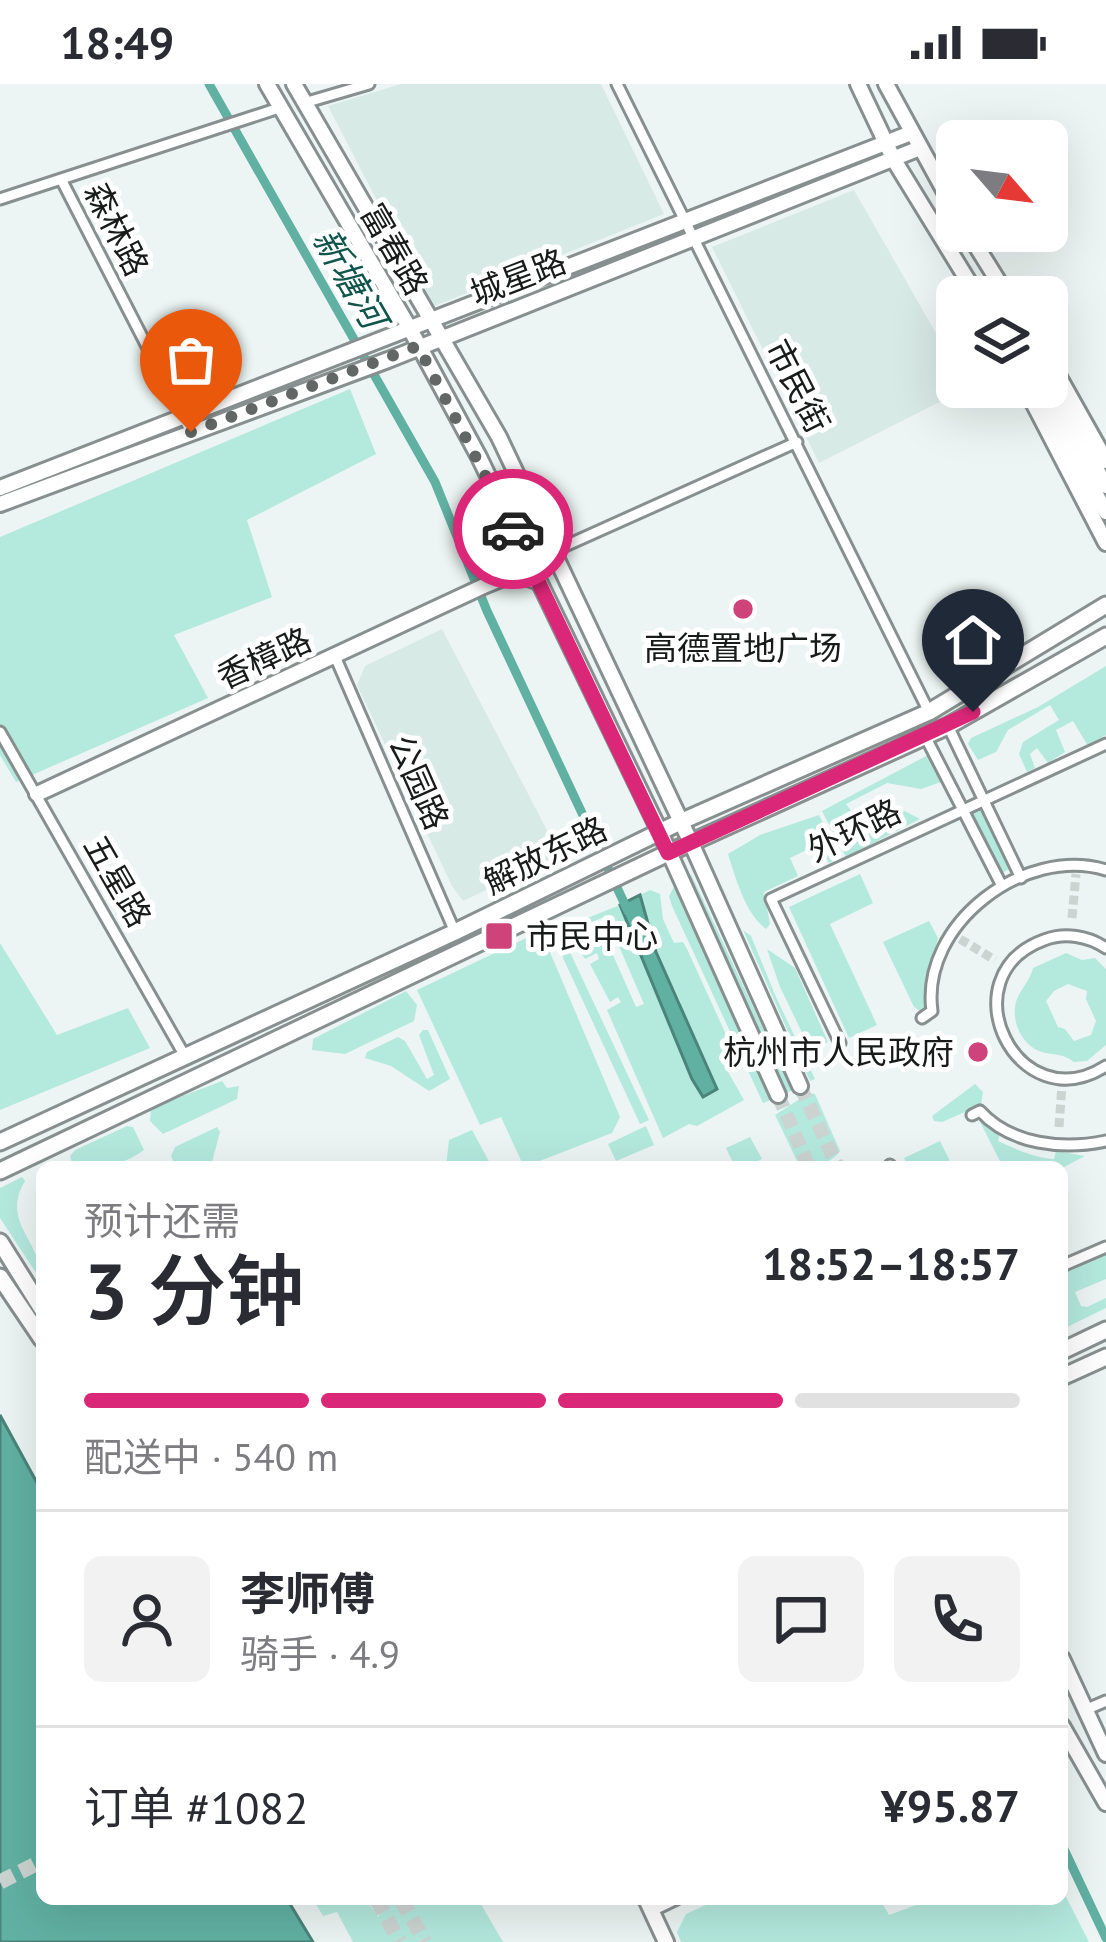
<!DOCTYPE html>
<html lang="zh">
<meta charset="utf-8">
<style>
body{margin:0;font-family:"PT Sans","Noto Sans SC",sans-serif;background:#f2f2f3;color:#2b2b33;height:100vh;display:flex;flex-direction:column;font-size:45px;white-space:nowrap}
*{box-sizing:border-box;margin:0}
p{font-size:39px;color:#7c7c81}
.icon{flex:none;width:66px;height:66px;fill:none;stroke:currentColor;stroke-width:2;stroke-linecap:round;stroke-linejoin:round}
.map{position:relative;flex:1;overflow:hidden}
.panel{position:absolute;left:36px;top:1077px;width:1032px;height:744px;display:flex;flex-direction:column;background:#fff;border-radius:18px;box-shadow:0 12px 48px #0002}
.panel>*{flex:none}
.needle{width:78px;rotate:118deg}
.tools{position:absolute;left:936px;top:36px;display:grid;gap:24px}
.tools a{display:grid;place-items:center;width:132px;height:132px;border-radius:18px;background:#fff;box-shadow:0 12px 48px #0002;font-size:60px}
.pin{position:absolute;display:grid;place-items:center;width:102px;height:102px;color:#fff;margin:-123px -51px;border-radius:50% 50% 50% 0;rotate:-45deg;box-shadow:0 0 12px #0007}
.pin .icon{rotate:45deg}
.courier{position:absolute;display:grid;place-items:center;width:120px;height:120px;margin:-60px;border:9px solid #db2777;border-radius:50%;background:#fff;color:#222;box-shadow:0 3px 15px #0007}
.summary em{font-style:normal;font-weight:600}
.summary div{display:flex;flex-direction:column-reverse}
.summary{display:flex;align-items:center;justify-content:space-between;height:204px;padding:0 48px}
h1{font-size:78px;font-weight:600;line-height:90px}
.bar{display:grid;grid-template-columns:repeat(4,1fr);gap:18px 12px;align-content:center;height:144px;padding:0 48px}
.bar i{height:15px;border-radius:9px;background:#e1e1e2}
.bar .selected{background:#db2777}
.bar p{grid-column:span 4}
.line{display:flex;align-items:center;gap:30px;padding:0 48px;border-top:3px solid #e1e1e2}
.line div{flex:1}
.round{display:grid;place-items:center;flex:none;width:126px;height:126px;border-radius:18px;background:#f2f2f3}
.status{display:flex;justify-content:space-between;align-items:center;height:84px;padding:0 60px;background:#fff;direction:ltr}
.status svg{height:33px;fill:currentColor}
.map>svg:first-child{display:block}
.built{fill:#d8eae6}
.green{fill:#b4e9de;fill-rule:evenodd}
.water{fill:#61b1a3;stroke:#4b847a;stroke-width:3}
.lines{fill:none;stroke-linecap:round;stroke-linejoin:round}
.canal{stroke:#61b1a3;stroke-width:9}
.street-tunnel{stroke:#ccd4d2;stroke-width:9;stroke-dasharray:9 4.5;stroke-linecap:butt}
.secondary-tunnel{stroke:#ccd4d2;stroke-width:14;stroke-dasharray:14 7;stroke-linecap:butt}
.primary-tunnel{stroke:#ccd4d2;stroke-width:15;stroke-dasharray:15 8;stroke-linecap:butt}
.street-casing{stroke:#88908f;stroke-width:15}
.secondary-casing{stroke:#88908f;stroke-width:20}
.primary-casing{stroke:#88908f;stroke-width:21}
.street{stroke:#fff;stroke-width:9}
.secondary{stroke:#fff;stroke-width:14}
.primary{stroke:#fff;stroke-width:15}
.done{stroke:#626766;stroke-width:12;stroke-dasharray:0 21.6}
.route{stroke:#db2777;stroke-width:15}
.poi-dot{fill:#ce437a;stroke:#fff;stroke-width:4.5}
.labels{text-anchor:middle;stroke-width:10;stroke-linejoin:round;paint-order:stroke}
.street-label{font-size:33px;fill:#181b1a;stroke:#fff}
.poi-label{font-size:33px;fill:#181b1a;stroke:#fff}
.water-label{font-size:36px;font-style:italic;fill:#0f554b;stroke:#fff}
</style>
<div class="status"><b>18:49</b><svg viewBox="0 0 49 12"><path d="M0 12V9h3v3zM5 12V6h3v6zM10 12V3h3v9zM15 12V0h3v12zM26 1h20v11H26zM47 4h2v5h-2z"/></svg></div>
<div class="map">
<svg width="1106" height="1858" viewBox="0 0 1106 1858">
<rect width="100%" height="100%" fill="#ecf5f3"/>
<path class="built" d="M401,0H601L664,130L432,223L328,22Z
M854,106L957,286V303L967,304L819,379L712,163Z
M442,545L560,771L463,817L452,802L357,601L365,582Z"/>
<path class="green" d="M350,305L376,370L247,436L272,513L174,551L208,614L16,698L0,671V453Z
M1106,582V651L1088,662L1073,637L1056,646L1065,668L1048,679L1037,664L1030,670L1035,684L1027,688L1019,670L1023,658L1059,636L1050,621L1008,646L996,668L978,676L968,660L971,654L1038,623Z
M928,671L941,698L921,705L887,699L846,720L857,735L887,718L920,735L846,773L822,727Z
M979,722L1011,784L1002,789L970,729Z
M819,731L840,774L829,779L819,760L790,774L798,792L764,808L770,840L766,845C745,829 736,795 728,770L760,751Z
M691,790L792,1006L785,1010L688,798Z
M860,790L873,819L830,840L877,941L849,954L789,823Z
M674,803L771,1016L763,1019L672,822L669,812Z
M650,806L660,810L663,835L674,859L683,858L687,865L739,979L727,986L744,1016L697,1042L689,1040L663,1054L607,926L621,918L618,913L610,918L590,880L599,875L597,869L585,875L575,859L598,849L605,853L636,923L644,920L606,832L560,852L552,848L620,821L692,995L704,1013L680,917L656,868L640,811Z
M929,837L938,854L927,895L930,896L923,929L914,923L883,858Z
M743,846L751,852L776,913L815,995L810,997Z
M541,847L620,1033L612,1049L524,1083L501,1033L480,1041L417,906Z
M0,859L57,951L128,924L150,964L0,1026Z
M567,862L649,1036L640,1040L563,874L562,865Z
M767,865L795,884L828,958L822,961L818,955L808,961L780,903Z
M1066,869L1082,876L1095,874L1106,885V961L1087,977L1074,978C1061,968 1053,972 1039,967C1021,960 1011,936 1016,918C1020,905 1030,897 1033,884ZM1068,900L1087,907L1086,915L1096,937L1091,951L1074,957L1065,945L1058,943L1046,917L1054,907Z
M406,907L417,921L414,937L345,970L312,966L313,955Z
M423,946H428L450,995L429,1007L391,982L365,974L367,968L398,953L405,957L427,995L434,991L419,951Z
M222,997L227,1004L239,1002L237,1015L163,1050L150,1037L151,1024Z
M975,1000L983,1008L981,1021L942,1038L934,1037L932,1032Z
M809,1009L815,1010L840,1067C831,1079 819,1083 800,1083L775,1031Z
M979,1036L1000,1050L998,1057C1016,1065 1035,1074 1054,1075L1056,1067L1085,1072L1062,1084L1003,1083Z
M127,1042L133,1043L144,1066C121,1083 101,1083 73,1083L70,1072L75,1066Z
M646,1042L654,1061L616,1077L608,1060Z
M217,1043L220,1048L211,1082L176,1083L171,1072L175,1063Z
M472,1046L492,1083H446L449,1056Z
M750,1053L762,1075L746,1083H735L726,1064Z
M940,1057L953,1083H908L904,1074Z
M22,1093L25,1097C0,1139 42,1156 42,1198L0,1134V1104Z
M1106,1170V1195L1075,1208L1081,1222L1087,1223L1106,1214V1224L1067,1243L1062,1232V1190Z
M1062,1805L1089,1858H681L677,1848L686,1830L719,1815H880L889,1831L932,1815H1062Z
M313,1815H366L378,1833L389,1815H478L503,1858H353L337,1828L323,1832Z"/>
<path class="water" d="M640,811L656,868L717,1005L703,1013L692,995L620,821Z
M0,1331L42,1408V1815H287L313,1858H0Z"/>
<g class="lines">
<path class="canal" d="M209,0L435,398L487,527L628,827
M1062,1761L1106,1854"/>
<path class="street-tunnel" d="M1072,834L1076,790
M960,855L995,876
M1059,1043L1062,1001"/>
<path class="secondary-tunnel" d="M800,1002L838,1083
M778,1011L809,1083"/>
<path class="primary-tunnel" d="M0,1798L42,1777
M376,1815L400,1858
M401,1815L425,1858"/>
<defs>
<path id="street" d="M617,0L929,628
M304,19L369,0
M61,95L191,348
M0,115L279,24
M554,467L797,358
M334,570L455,848
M948,642L1021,794
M0,648L186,974
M925,652L1002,802
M1106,864C1088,852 1065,848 1044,856C946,892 1017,1039 1106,982
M922,934L932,927C920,840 1025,761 1106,786
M840,959L771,815L1106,660
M972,1031L980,1027C1011,1061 1063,1066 1106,1057
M890,1081L891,1083
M1062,1182L1106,1163
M1085,1626L1106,1617
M652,1827L677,1815"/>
<path id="secondary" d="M267,0L410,245L479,373L660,748L778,1011
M294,0L499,353L692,761L800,1002
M858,0L894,76L978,213
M886,0L957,130
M967,147L1008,213
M1047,272L1106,377
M1047,298L1106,402
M1025,303L1106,459
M1034,303L1106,428
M0,404L911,49
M0,420L388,276L920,64
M37,710L486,501L515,489L539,498
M1062,1575L1106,1670
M1062,1642L1106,1719
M646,1815L666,1858"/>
<path id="primary" d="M0,1058L455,848L680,738L929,628L1106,521
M0,1087L668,769L948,642L1106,552
M0,1158L42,1225
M0,1193L42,1255
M1062,1267L1106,1246
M1062,1293L1106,1273"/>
</defs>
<use href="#street" class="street-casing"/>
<use href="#secondary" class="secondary-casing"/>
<use href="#primary" class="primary-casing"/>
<use href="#street" class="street"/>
<use href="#secondary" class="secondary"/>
<use href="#primary" class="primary"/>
</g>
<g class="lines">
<path class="done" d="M191,348L418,262L513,445"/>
<path class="route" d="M513,445L668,769L973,628"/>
</g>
<g class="poi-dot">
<circle cx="743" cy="525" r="12"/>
<rect x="484" y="837" width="30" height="30" rx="6"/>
<circle cx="978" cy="968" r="12"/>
</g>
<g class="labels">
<g class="street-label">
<text transform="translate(117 145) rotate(63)" y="12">森林路</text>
<text transform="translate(395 165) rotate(60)" y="12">富春路</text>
<text transform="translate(518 193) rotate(-21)" y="12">城星路</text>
<text transform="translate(798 302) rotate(63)" y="12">市民街</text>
<text transform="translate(264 574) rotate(-25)" y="12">香樟路</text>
<text transform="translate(419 698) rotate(66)" y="12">公园路</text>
<text transform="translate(854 746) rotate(-26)" y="12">外环路</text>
<text transform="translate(545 771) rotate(-26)" y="12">解放东路</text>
<text transform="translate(118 797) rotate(60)" y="12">五星路</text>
</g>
<g class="poi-label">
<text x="743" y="576">高德置地广场</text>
<text x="526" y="864" text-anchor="start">市民中心</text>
<text x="954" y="980" text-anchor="end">杭州市人民政府</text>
</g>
<g class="water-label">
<text transform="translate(350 194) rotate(60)" y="13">新塘河</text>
</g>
</g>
</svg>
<div class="tools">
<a><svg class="needle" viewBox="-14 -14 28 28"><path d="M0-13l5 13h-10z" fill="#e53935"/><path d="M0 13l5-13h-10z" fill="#7c7c81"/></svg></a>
<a><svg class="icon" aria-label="layers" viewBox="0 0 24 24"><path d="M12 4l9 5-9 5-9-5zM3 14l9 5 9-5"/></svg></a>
</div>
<div class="pin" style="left:191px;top:348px;background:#ea580c"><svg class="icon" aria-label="bag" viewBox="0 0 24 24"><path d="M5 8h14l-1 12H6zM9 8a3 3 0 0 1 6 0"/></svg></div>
<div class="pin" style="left:973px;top:628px;background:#1f2937"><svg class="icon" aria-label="home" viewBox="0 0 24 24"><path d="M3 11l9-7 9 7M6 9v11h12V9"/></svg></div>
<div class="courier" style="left:513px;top:445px"><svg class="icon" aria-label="car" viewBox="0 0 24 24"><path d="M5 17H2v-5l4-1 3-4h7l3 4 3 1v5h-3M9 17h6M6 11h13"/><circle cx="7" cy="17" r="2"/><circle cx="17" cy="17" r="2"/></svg></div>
<section class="panel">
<div class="summary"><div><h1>3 分钟</h1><p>预计还需</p></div><em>18:52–18:57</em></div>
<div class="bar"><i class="selected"></i><i class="selected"></i><i class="selected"></i><i></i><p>配送中 · 540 m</p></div>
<div class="line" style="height:216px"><a class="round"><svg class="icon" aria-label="person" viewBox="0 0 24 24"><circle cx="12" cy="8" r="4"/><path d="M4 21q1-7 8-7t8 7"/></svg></a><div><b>李师傅</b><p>骑手 · 4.9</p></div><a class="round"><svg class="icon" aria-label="chat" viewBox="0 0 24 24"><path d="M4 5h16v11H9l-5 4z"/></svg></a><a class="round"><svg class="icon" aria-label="phone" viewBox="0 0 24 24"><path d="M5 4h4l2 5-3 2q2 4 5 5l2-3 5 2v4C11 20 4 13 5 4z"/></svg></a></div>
<div class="line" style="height:156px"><div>订单 #1082</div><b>¥95.87</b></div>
</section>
</div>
